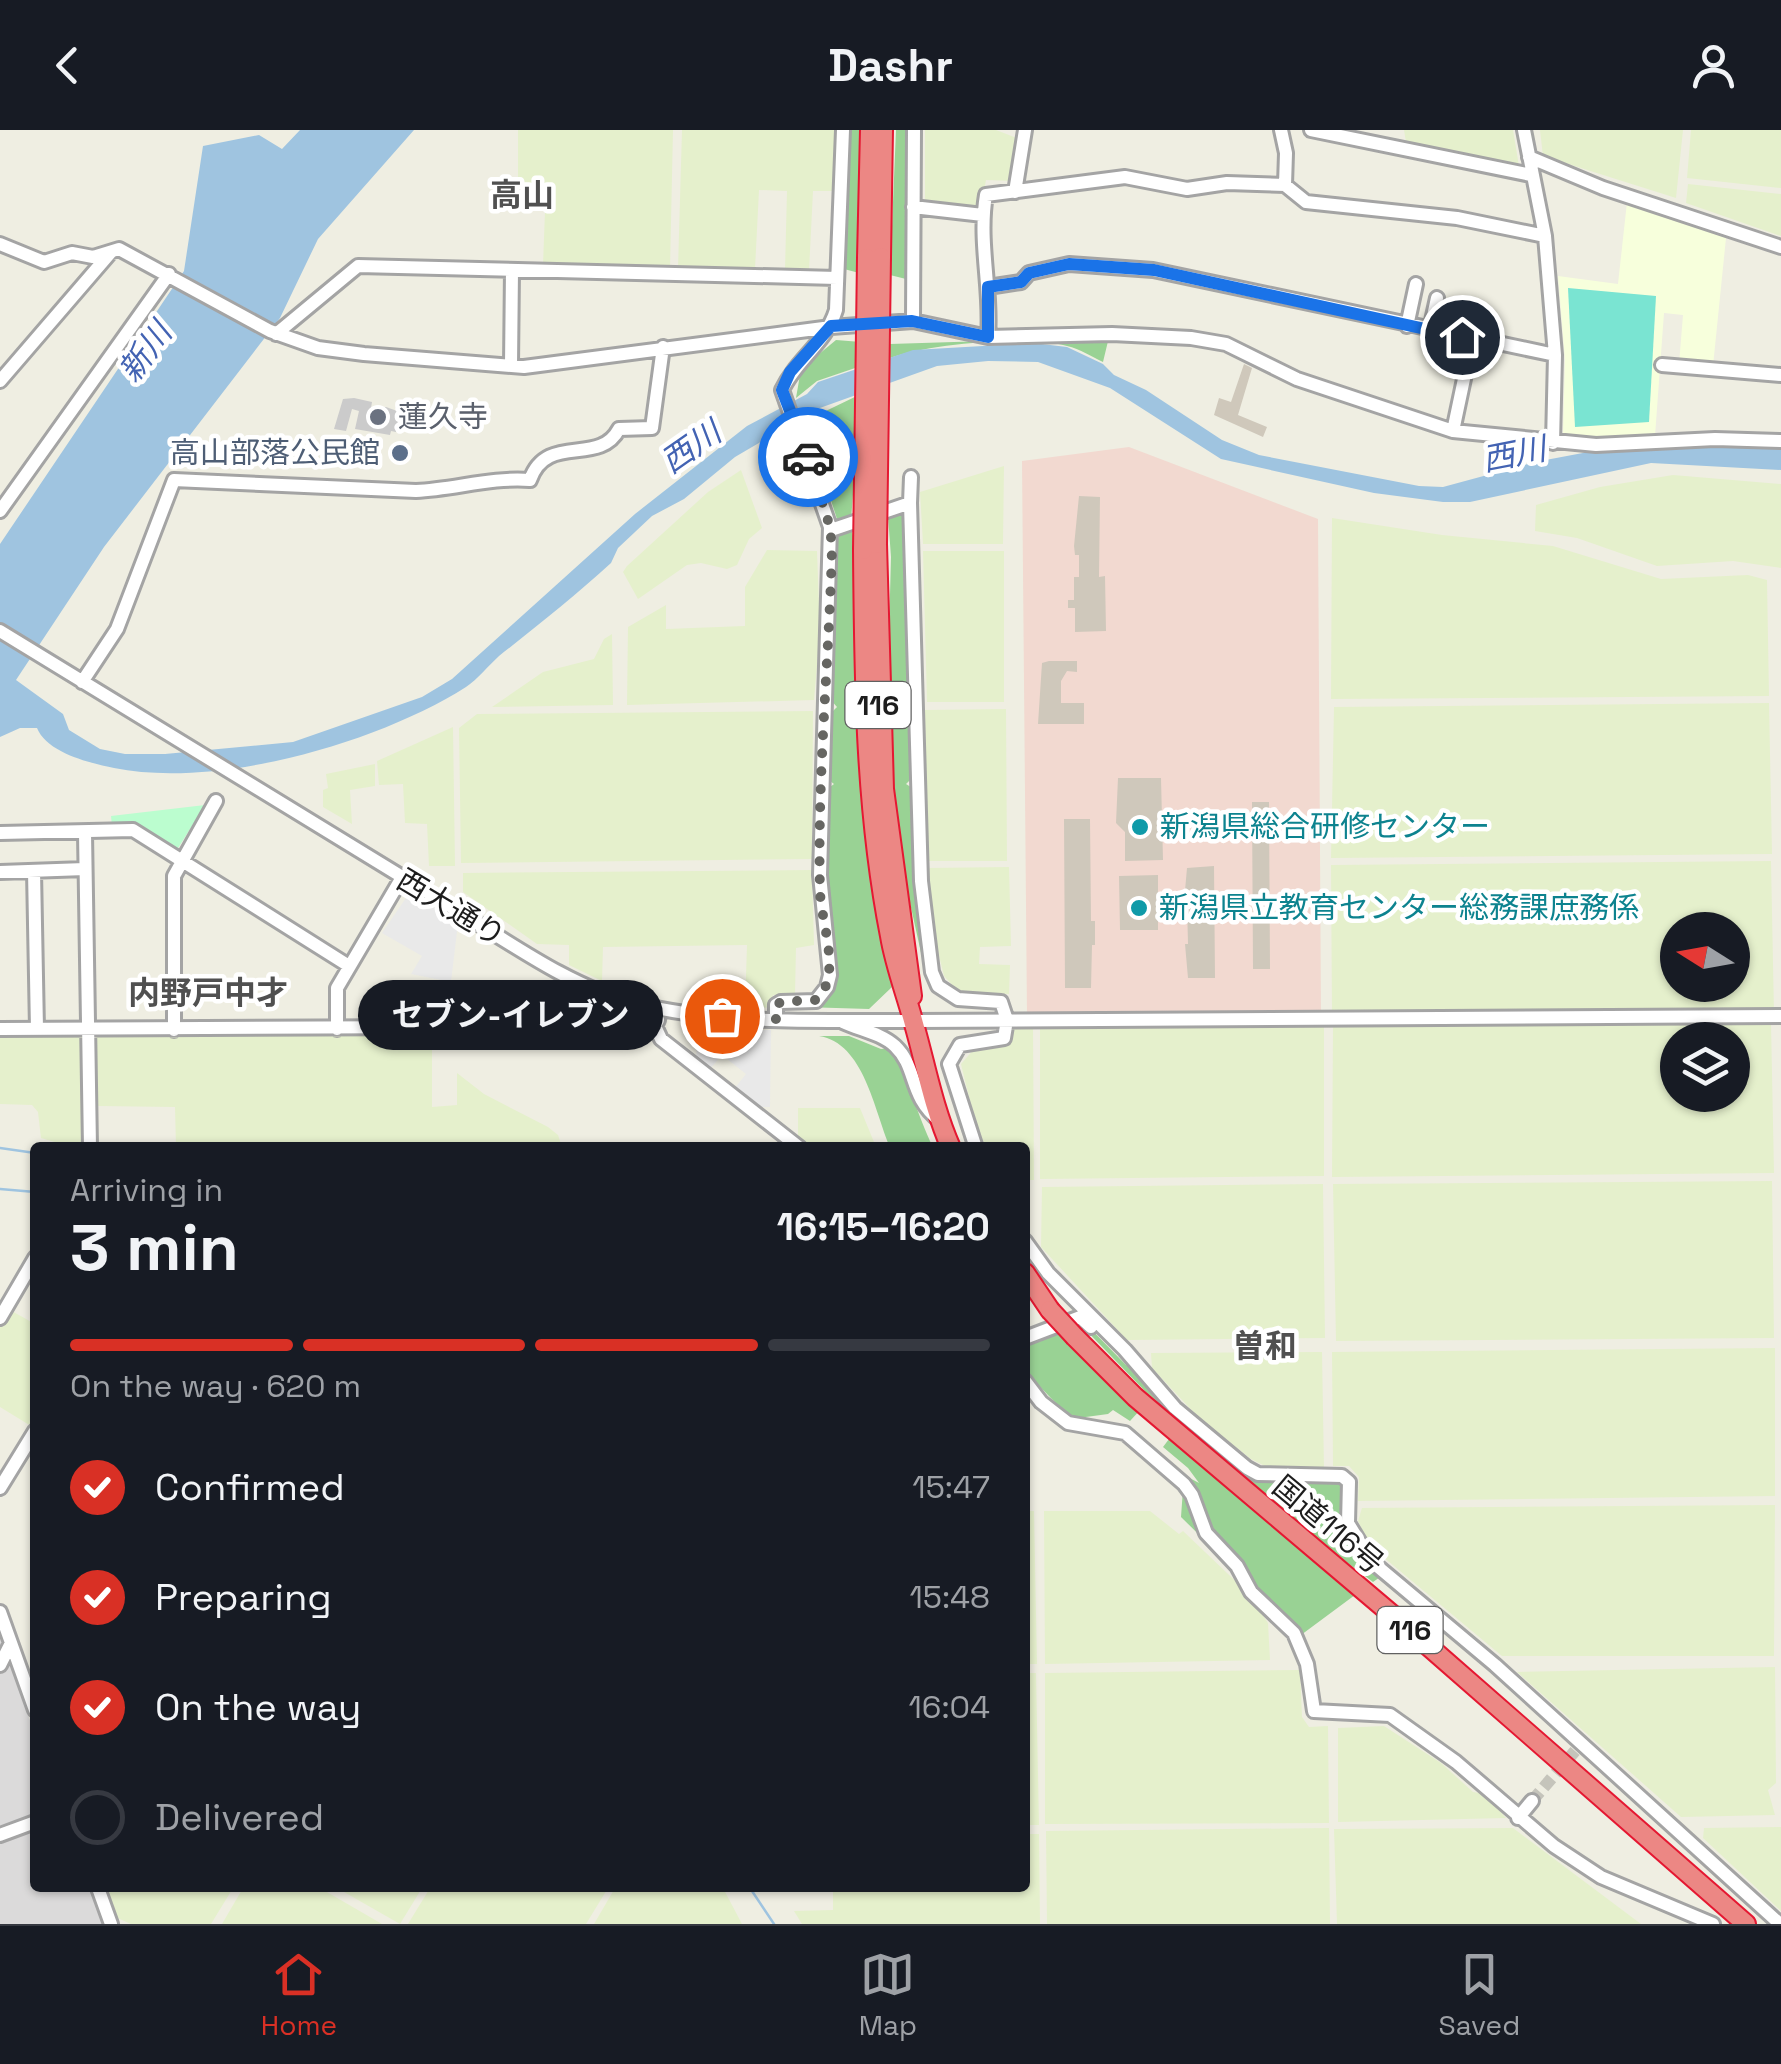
<!DOCTYPE html>
<meta charset="utf-8">
<style>
body{margin:0;font-family:"Space Grotesk","Noto Sans JP",sans-serif;background:#20242c;color:#f1f3f6;height:100vh;display:flex;flex-direction:column;font-size:38px;white-space:nowrap}
*{box-sizing:border-box;margin:0}
p{font-size:32px;color:#9ea1a6}
.icon{flex:none;width:55px;height:55px;fill:none;stroke:currentColor;stroke-width:2;stroke-linecap:round;stroke-linejoin:round}
.map{position:relative;flex:1;overflow:hidden}
.details{position:absolute;left:30px;top:1012px;width:1000px;height:750px;display:flex;flex-direction:column;background:#171b24;border-radius:10px;box-shadow:0 2px 8px #0004}
.details>*{flex:none}
.needle{width:65px;rotate:281deg}
.tools{position:absolute;left:1660px;top:782px;display:grid;gap:20px}
.tools a{display:grid;place-items:center;width:90px;height:90px;border-radius:50%;background:#171b24;box-shadow:0 2px 8px #0004;font-size:50px}
.pin{position:absolute;display:grid;place-items:center;width:85px;height:85px;color:#fff;margin:-42px;border:5px solid #fff;border-radius:50%;box-shadow:0 2px 10px #0007}
.courier{position:absolute;display:grid;place-items:center;width:100px;height:100px;margin:-50px;border:8px solid #1a73e8;border-radius:50%;background:#fff;color:#222;box-shadow:0 2px 12px #0007}
.bubble{position:absolute;height:70px;border-radius:35px;background:#171b24;box-shadow:0 2px 8px #0004;font-size:32px;font-weight:700;line-height:70px;text-align:center}
.head em{font-style:normal;font-weight:700}
.head div{display:flex;flex-direction:column-reverse}
.head{display:flex;align-items:center;justify-content:space-between;height:170px;padding:0 40px}
h1{font-size:65px;font-weight:700;line-height:75px}
.bar{display:grid;grid-template-columns:repeat(4,1fr);gap:15px 10px;align-content:center;height:120px;padding:0 40px}
.bar i{height:12px;border-radius:8px;background:#363941}
.bar .on{background:#d93025}
.bar p{grid-column:span 4}
ol{padding:0 40px;list-style:none}
li{display:flex;align-items:center;gap:30px;height:110px}
li p{margin-inline-start:auto}
li .icon{padding:10px;border-radius:50%;background:#d93025;color:#fff;stroke-width:4}
li:last-child{color:#9ea1a6}
li i{width:55px;height:55px;border:5px solid #363941;border-radius:50%}
header{display:flex;justify-content:space-between;align-items:center;height:130px;padding:0 40px;background:#171b24;font-size:45px;font-weight:700}
.dock{display:flex;justify-content:space-around;align-items:center;height:140px;border-top:2px solid #363941;background:#171b24;font-size:28px;color:#9ea1a6}
.dock a{display:grid;justify-items:center;gap:5px}
.dock .on{color:#d93025}
.map>svg:first-child{display:block}
.residential{fill:#dbdada}
.commercial{fill:#f2d9d0}
.education{fill:#f7ffdc}
.religious{fill:#cbcbcb}
.farmland{fill:#e5f0cc;fill-rule:evenodd}
.forest{fill:#99d294}
.park{fill:#bbfdcf}
.pitch{fill:#7ae4d2}
.parking{fill:#e9e9e9}
.water{fill:#9fc4e0}
.lines{fill:none;stroke-linecap:round;stroke-linejoin:round}
.stream{stroke:#9fc4e0;stroke-width:2.5}
.building{fill:#cfc8bb}
.minor-tunnel{stroke:#c5c4bb;stroke-width:12;stroke-dasharray:12 6;stroke-linecap:butt}
.minor-casing{stroke:#a4a4a4;stroke-width:18}
.highway-casing{stroke:#e51832;stroke-width:22}
.minor{stroke:#fff;stroke-width:12}
.highway{stroke:#ec8784;stroke-width:18}
.highway-bridge-casing{stroke:#e51832;stroke-width:22;stroke-linecap:butt}
.highway-bridge{stroke:#ec8784;stroke-width:18}
.done{stroke:#666662;stroke-width:10;stroke-dasharray:0 18}
.route{stroke:#1a73e8;stroke-width:12}
.worship-dot{fill:#6b7280;stroke:#fff;stroke-width:4}
.service-dot{fill:#5c6f8a;stroke:#fff;stroke-width:4}
.culture-dot{fill:#0f9aa8;stroke:#fff;stroke-width:4}
.labels{text-anchor:middle;stroke-width:9;stroke-linejoin:round;paint-order:stroke}
.shield{fill:#fff;stroke:#616161;stroke-width:2.5}
.shield-label{font-size:28px;font-weight:bold;fill:#1d1d1d}
.worship-label{font-size:30px;fill:#5b616d;stroke:#fff;text-anchor:start}
.service-label{font-size:30px;fill:#4e5e75;stroke:#fff;text-anchor:end}
.culture-label{font-size:30px;fill:#0d838f;stroke:#fff;text-anchor:start}
.street-label{font-size:30px;fill:#1d1d1d;stroke:#fff}
.neighbourhood-label{font-size:32px;font-weight:bold;fill:#505050;stroke:#fff}
.water-label{font-size:32px;font-style:italic;fill:#4363b3;stroke:#fff}
</style>
<header><svg class="icon" aria-label="back" viewBox="0 0 24 24"><path d="M15 5l-7 7 7 7"/></svg>Dashr<svg class="icon" aria-label="person" viewBox="0 0 24 24"><circle cx="12" cy="8" r="4"/><path d="M4 21q1-7 8-7t8 7"/></svg></header>
<div class="map">
<svg width="1781" height="1794" viewBox="0 0 1781 1794">
<rect width="100%" height="100%" fill="#efeee2"/>
<path class="residential" d="M0,1507L35,1604V1758H91L104,1794H0Z"/>
<path class="commercial" d="M1129,317L1318,389L1321,886L1027,885L1022,331Z"/>
<path class="education" d="M1627,72L1726,108L1713,236L1679,234L1683,185L1664,183L1655,306L1586,310L1563,305L1565,230L1558,146L1618,154Z"/>
<path class="religious" d="M354,268L372,272L371,278L386,277L400,282L396,302L391,301L390,305L355,299L359,281L352,279L346,301L334,299L343,269Z"/>
<path class="farmland" d="M518,0H673L670,139L543,135L546,55L518,53Z
M682,0H836L834,61H813L809,141L785,140L787,61L759,60L755,139H678Z
M925,0H996L1019,9L1013,51L986,50L980,82L925,74Z
M1404,0H1513L1519,36L1406,12Z
M1540,0H1683L1676,68L1543,26Z
M1691,0H1781V58L1687,48Z
M1688,54L1781,64V106L1686,73Z
M1004,336L1003,414H923L920,362Z
M741,340L762,398L749,409L737,435L727,439L701,433L687,435L638,469L623,442L627,436L708,362Z
M1673,345L1781,354V438L1733,431L1657,436L1577,408L1535,401L1536,375L1600,357Z
M1332,388L1442,405L1553,416L1661,449L1748,445L1767,450L1769,566L1331,569Z
M767,420L817,421L820,502L814,570L627,575L628,497L666,475V499L745,496V457Z
M923,421H1004V572H927Z
M612,504L613,575L492,577L543,542L594,529L604,509Z
M1769,573L1772,724L1331,728L1334,577Z
M1006,579L1007,731H927L925,580Z
M813,581L812,729L461,733L459,598L477,584Z
M453,597L455,736H429L427,694L405,693L403,654L379,655L377,631Z
M375,634V656L350,660L352,694L323,677V660L328,658L326,644Z
M1771,731L1774,884L1332,885L1331,735ZM1678,800H1732V855H1678Z
M1009,737L1011,816L980,817L979,834L1010,835L1009,864L968,863L956,859L944,846L932,797L928,738Z
M812,740L814,815L796,818L795,864L773,865L770,878L745,876L747,815L603,817L602,851L569,835V815L537,814L463,762V743Z
M1771,893L1774,1043L1332,1047L1333,895ZM1732,910V965H1678V910Z
M1324,895V1046L1040,1049V898Z
M1033,896L1034,1050H1025V1018L986,1017L976,996L961,934L975,918L1006,916L1013,897Z
M432,903V977L457,975V943L484,964L548,997L558,1005L562,1017H176L175,977L97,976L96,907Z
M83,906L84,1015L72,1017L41,1008L38,982L32,975L0,974V907Z
M798,978H860L876,1017H811L798,1007Z
M1772,1051L1774,1208L1336,1211L1333,1054Z
M1323,1054L1325,1208L1127,1210L1041,1117L1042,1057Z
M10,1180L35,1194V1290L31,1296L0,1277V1196Z
M1775,1218V1366L1358,1371L1359,1347L1349,1336H1333L1332,1222Z
M1322,1222L1324,1339H1271L1251,1329L1199,1288L1152,1238L1151,1223Z
M1775,1375L1774,1526H1502L1370,1416L1358,1391L1362,1378Z
M1025,1381H1034L1037,1534H1025Z
M1044,1381H1150L1179,1404L1183,1401L1249,1464L1268,1493L1270,1530L1045,1534Z
M1775,1537L1776,1653L1768,1660L1775,1685L1681,1687L1517,1542Z
M1300,1540L1302,1587L1309,1597L1328,1596L1329,1693L1045,1694V1543Z
M1025,1543H1036L1039,1695H1025Z
M1384,1596L1441,1633L1473,1662L1485,1664L1506,1688L1338,1692V1598Z
M1781,1697V1781L1703,1708L1704,1698Z
M1329,1698L1330,1794H1047L1046,1701Z
M1513,1698L1641,1794H1337L1334,1699Z
M1025,1704H1039L1040,1794H802L794,1781L833,1780V1758H1025Z
M103,1758H233L211,1794H131L113,1786Z
M243,1758H320L382,1794H222Z
M337,1758H422L400,1794Z
M430,1758H608L586,1794H408Z
M615,1758H723L742,1794H594Z"/>
<path class="forest" d="M846,0H865L863,144L844,139L842,133Z
M896,0H912L910,150L890,145Z
M1109,207L1103,232C1092,227 1080,219 1067,216C1027,205 929,214 890,228V214Z
M836,210L861,212V236L817,251L796,268L801,239Z
M861,264L851,390L838,392L805,291Z
M902,381L906,382L913,571L903,575L913,581V647L906,654L914,659L931,848L986,877L975,878L943,869L927,850L899,723L887,576L891,427L888,386Z
M852,399L857,433L858,587L883,812L892,857L869,879L803,877L827,865L826,660L834,654L826,648L829,585L837,577L830,569L836,422L839,402Z
M819,906H849L881,919L889,918C909,948 917,985 933,1017H890C874,980 864,913 819,906Z
M1077,1191L1084,1192L1126,1235L1137,1238L1254,1346L1340,1351L1344,1355L1343,1380L1383,1445L1373,1452L1341,1428L1145,1261Z
M1061,1200L1141,1279L1130,1291L1113,1280L1108,1284L1071,1289L1025,1241V1214Z
M1172,1305L1359,1462L1301,1505L1181,1387L1184,1345L1199,1353L1188,1338L1163,1317Z"/>
<path class="park" d="M205,675L175,723L112,696L111,686Z"/>
<path class="pitch" d="M1568,158L1656,166L1649,292L1575,297Z"/>
<path class="parking" d="M410,762L458,793L451,852L411,844L422,826L382,803Z
M698,900H771L770,977H755L734,959L746,944L722,925L710,939L696,929Z"/>
<path class="water" d="M300,0H414L318,109L280,188L104,417L16,550L63,584L69,600L100,619L125,624H165L293,612L422,567L452,549L635,384L747,296L807,264L818,252L913,220L1033,213L1067,217L1103,234L1114,245L1146,260L1222,310L1259,325L1419,356L1443,357L1535,332L1604,319L1765,316L1781,318V340L1651,333L1470,372H1443L1374,363L1221,329L1110,258L1038,232L988,231L937,236L817,279L735,327L684,369L652,386L618,418L611,433C575,466 537,496 499,526C488,536 478,549 466,557C378,613 217,659 114,638C90,633 47,623 37,598H20L0,607V414L184,141L203,16L259,5L282,19Z"/>
<g class="lines">
<path class="stream" d="M0,1018L35,1023
M0,1059L35,1062
M750,1758L774,1794"/>
</g>
<path class="building" d="M1244,234L1252,238L1238,285L1267,297L1263,307L1214,285L1219,268L1231,272Z
M1079,366L1100,367L1099,447L1105,446L1106,501L1075,502V478H1068V470H1074V447H1079V425H1075L1074,416Z
M1049,531H1077V542L1067,541L1061,551V573H1084V594H1038L1042,533Z
M1118,648H1161L1163,730L1125,731V702L1116,693Z
M1252,672H1269L1270,839H1253Z
M1064,689H1090L1091,791H1095V815H1092L1091,858H1065Z
M1214,736L1215,848H1188L1185,814H1188L1187,773L1184,772L1187,738Z
M1158,745V800H1120L1119,746Z"/>
<g class="lines">
<path class="minor-tunnel" d="M1532,1671L1575,1621"/>
<defs>
<path id="minor" d="M1281,0L1286,23L1285,55
M1311,0L1531,45
M1524,0L1545,106L1555,225L1553,313
M1529,27L1603,58L1781,117
M1015,62L1025,0
M913,77L983,85
M0,114L44,132L72,123L93,127L119,119L270,201L318,218L364,224L524,237L831,197L913,191L988,207L1112,204L1191,208L1226,214L1297,249L1453,301L1596,315L1715,309L1781,311
M988,157L1021,152L1029,143L1069,134L1153,140L1555,225
M913,191L914,0
M1407,196L1416,154
M1430,200L1437,168
M276,204L358,136L837,148
M988,207C992,160 978,112 986,65L1125,47L1187,59L1227,53L1285,55L1306,72L1457,88L1545,106
M511,235L512,140
M1662,235L1781,245
M0,251L111,122
M1453,301L1468,230
M910,373L911,347
M0,381L169,144
M831,400L910,373L921,751L932,842L938,856L958,869L1001,872L1007,890L1004,908L960,915L949,934L976,1018
M0,501C151,594 302,686 453,778C509,812 570,857 634,873C724,896 822,890 914,891L1781,886
M82,552L117,499L174,350L416,361C455,359 492,347 530,350C547,302 599,337 619,299L652,298L663,217
M0,703L133,700L349,836
M85,703L90,1018
M34,741L37,899
M0,742L85,739
M776,889V875L781,872L816,871L827,857L830,845L820,745L830,397L782,260C796,230 826,213 836,180L843,0
M658,890L655,896L661,909L800,1018
M843,892C860,900 881,903 895,916C918,938 908,966 940,991
M0,899L655,896
M337,899V858L401,749
M174,900V746L216,671
M1025,1111L1048,1143L1125,1220L1175,1278L1247,1338L1258,1344L1342,1346L1349,1352L1348,1393L1371,1431L1495,1535L1780,1794
M0,1188L35,1128
M1025,1208L1080,1187L1091,1197
M1025,1251L1041,1272L1068,1293L1125,1303L1184,1354L1192,1365L1206,1403L1237,1436L1251,1462L1294,1503L1307,1534L1314,1581L1390,1585L1456,1632L1554,1716L1601,1747L1713,1794
M0,1358L35,1301
M0,1482L35,1580
M0,1535L11,1513
M1518,1688L1532,1671
M0,1705L35,1692
M98,1758L111,1794"/>
<path id="highway" d="M881,127L883,0
M867,128L870,0
M877,414L884,659L912,866
M863,420C864,549 865,679 890,806C895,836 906,864 914,894C926,936 933,977 951,1018
M1025,1143L1050,1180
M1075,1207L1135,1267L1402,1493L1746,1794"/>
</defs>
<use href="#minor" class="minor-casing"/>
<use href="#highway" class="highway-casing"/>
<use href="#minor" class="minor"/>
<use href="#highway" class="highway"/>
<defs>
<path id="highway-bridge" d="M877,414L881,127
M863,420L867,128
M1050,1180L1075,1207"/>
</defs>
<use href="#highway-bridge" class="highway-bridge-casing"/>
<use href="#highway-bridge" class="highway-bridge"/>
</g>
<g class="lines">
<path class="done" d="M722,886L776,889V875L781,872L816,870C843,846 821,794 820,761C817,647 829,533 832,418L830,397L808,327"/>
<path class="route" d="M808,327L782,260L790,242L831,196L912,191L988,207V157L1021,152L1029,143L1069,134L1154,140L1462,207"/>
</g>
<circle class="worship-dot" cx="378" cy="287" r="10"/>
<circle class="service-dot" cx="400" cy="323" r="10"/>
<g class="culture-dot">
<circle cx="1140" cy="697" r="10"/>
<circle cx="1139" cy="778" r="10"/>
</g>
<g class="labels">
<g class="shield">
<rect x="845.5" y="552" width="65" height="46" rx="8"/>
<rect x="1377.5" y="1477" width="65" height="46" rx="8"/>
</g>
<g class="shield-label">
<text x="878" y="585">116</text>
<text x="1410" y="1510">116</text>
</g>
<g class="worship-label">
<text x="398" y="297">蓮久寺</text>
</g>
<g class="service-label">
<text x="380" y="333">高山部落公民館</text>
</g>
<g class="culture-label">
<text x="1160" y="707">新潟県総合研修センター</text>
<text x="1159" y="788">新潟県立教育センター総務課庶務係</text>
</g>
<g class="street-label">
<text transform="translate(451 778) rotate(31)" y="10">西大通り</text>
<text transform="translate(1328 1395) rotate(40)" y="10">国道116号</text>
</g>
<g class="neighbourhood-label">
<text x="522" y="76">高山</text>
<text x="208" y="874">内野戸中才</text>
<text x="1265" y="1227">曽和</text>
</g>
<g class="water-label">
<text transform="translate(145 222) rotate(-54)" y="11">新川</text>
<text transform="translate(691 317) rotate(-35)" y="11">西川</text>
<text transform="translate(1514 324) rotate(-11)" y="11">西川</text>
</g>
</g>
</svg>
<div class="tools">
<a><svg class="needle" viewBox="-14 -14 28 28"><path d="M0-13l5 13h-10z" fill="#e53935"/><path d="M0 13l5-13h-10z" fill="#9ea1a6"/></svg></a>
<a><svg class="icon" aria-label="layers" viewBox="0 0 24 24"><path d="M12 4l9 5-9 5-9-5zM3 14l9 5 9-5"/></svg></a>
</div>
<div class="pin" style="left:722px;top:886px;background:#ea580c"><svg class="icon" aria-label="bag" viewBox="0 0 24 24"><path d="M5 8h14l-1 12H6zM9 8a3 3 0 0 1 6 0"/></svg></div>
<div class="pin" style="left:1462px;top:207px;background:#1f2937"><svg class="icon" aria-label="home" viewBox="0 0 24 24"><path d="M3 11l9-7 9 7M6 9v11h12V9"/></svg></div>
<div class="courier" style="left:808px;top:327px"><svg class="icon" aria-label="car" viewBox="0 0 24 24"><path d="M5 17H2v-5l4-1 3-4h7l3 4 3 1v5h-3M9 17h6M6 11h13"/><circle cx="7" cy="17" r="2"/><circle cx="17" cy="17" r="2"/></svg></div>
<div class="bubble" style="left:358px;top:850px;width:305px">セブン-イレブン</div>
<section class="details">
<div class="head"><div><h1>3 min</h1><p>Arriving in</p></div><em>16:15–16:20</em></div>
<div class="bar"><i class="on"></i><i class="on"></i><i class="on"></i><i></i><p>On the way · 620 m</p></div>
<ol>
<li><svg class="icon" aria-label="check" viewBox="0 0 24 24"><path d="M5 12l5 5 9-10"/></svg>Confirmed<p>15:47</p></li>
<li><svg class="icon" aria-label="check" viewBox="0 0 24 24"><path d="M5 12l5 5 9-10"/></svg>Preparing<p>15:48</p></li>
<li><svg class="icon" aria-label="check" viewBox="0 0 24 24"><path d="M5 12l5 5 9-10"/></svg>On the way<p>16:04</p></li>
<li><i></i>Delivered</li>
</ol>
</section>
</div>
<nav class="dock">
<a class="on"><svg class="icon" aria-label="home" viewBox="0 0 24 24"><path d="M3 11l9-7 9 7M6 9v11h12V9"/></svg>Home</a>
<a><svg class="icon" aria-label="map" viewBox="0 0 24 24"><path d="M3 6l6-2 6 2 6-2v14l-6 2-6-2-6 2zM9 4v14M15 6v14"/></svg>Map</a>
<a><svg class="icon" aria-label="saved" viewBox="0 0 24 24"><path d="M7 4h10v16l-5-4-5 4z"/></svg>Saved</a>
</nav>
